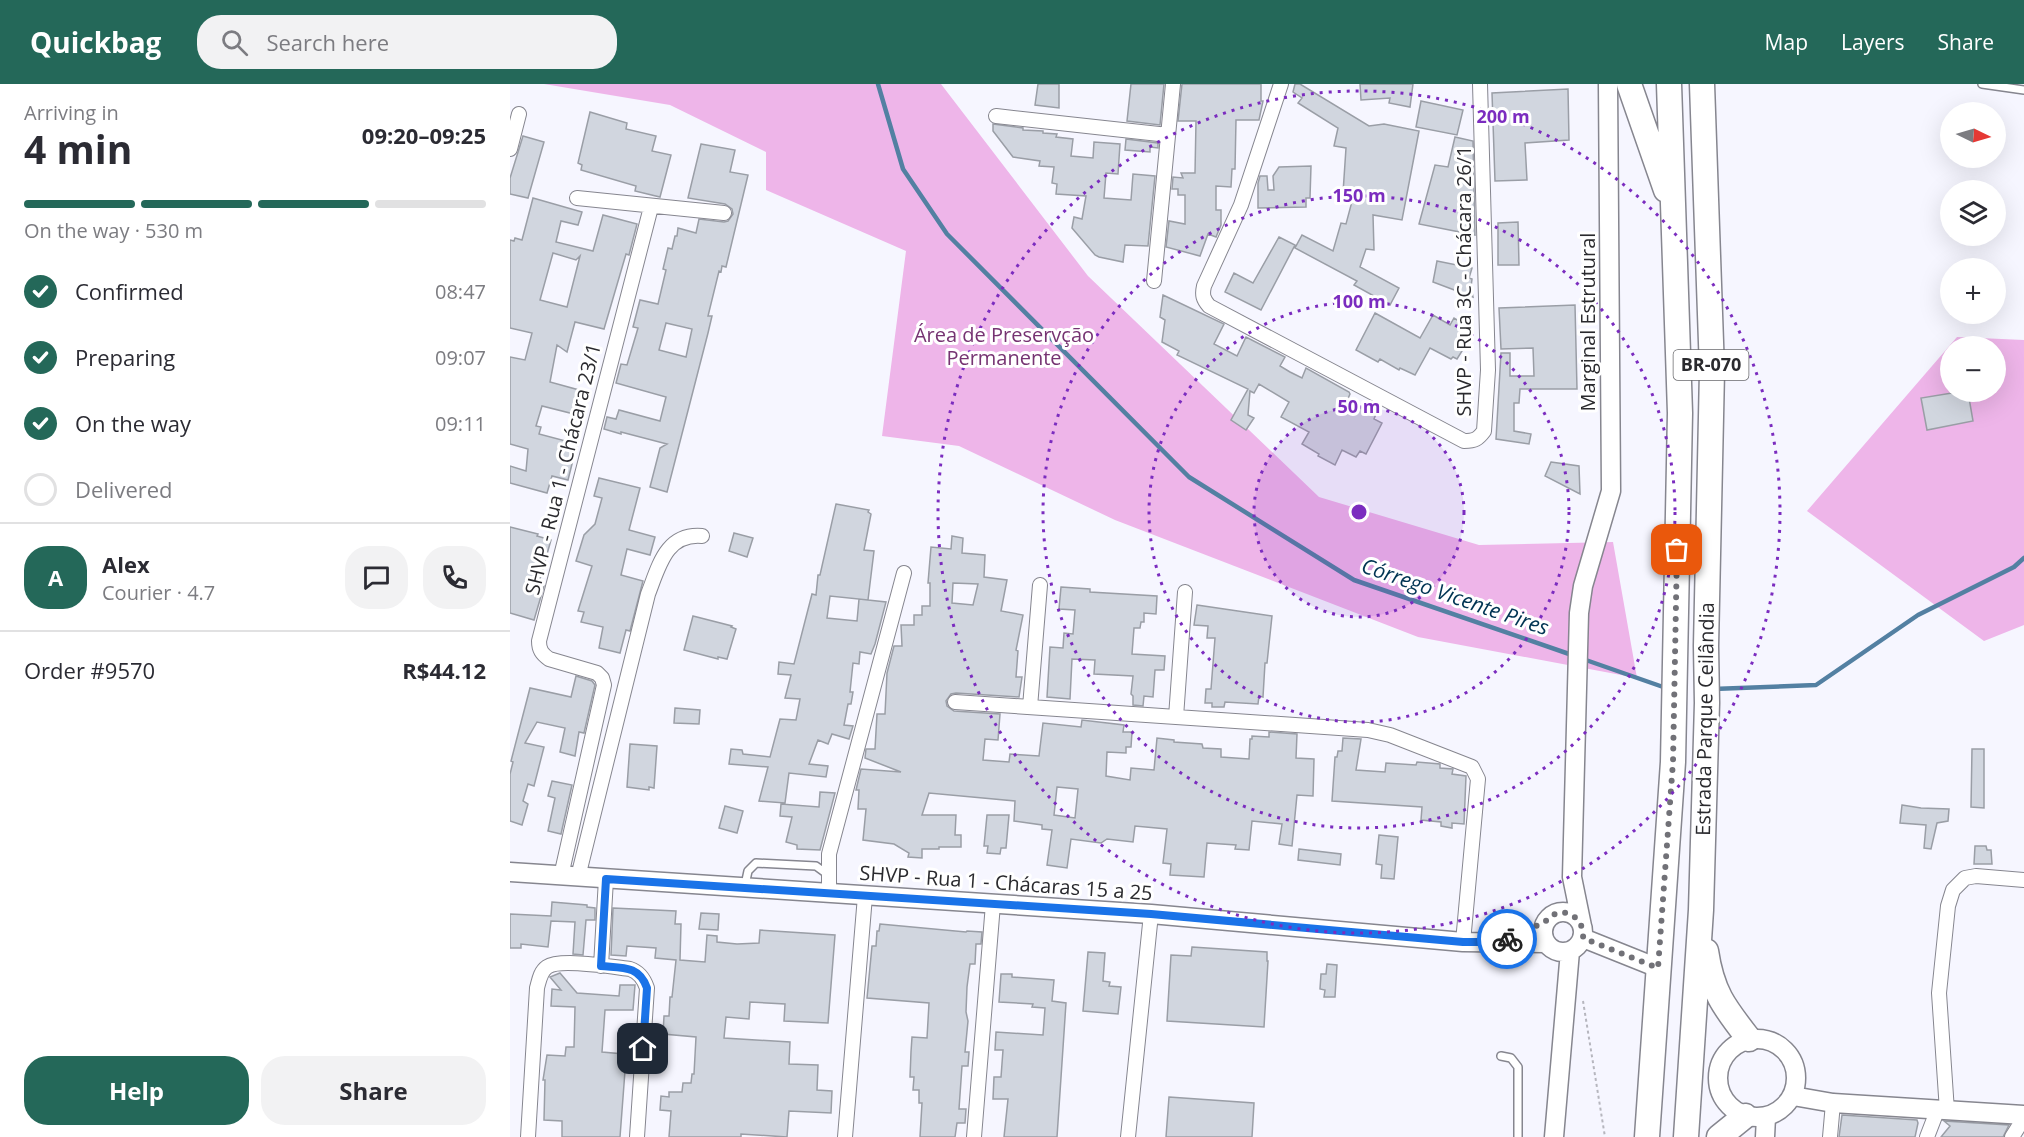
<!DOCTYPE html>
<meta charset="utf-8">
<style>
body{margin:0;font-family:"Open Sans",sans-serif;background:#f2f2f3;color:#2b2b33;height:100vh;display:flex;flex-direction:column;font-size:22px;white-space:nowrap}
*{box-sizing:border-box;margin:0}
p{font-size:20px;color:#7c7c81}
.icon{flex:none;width:33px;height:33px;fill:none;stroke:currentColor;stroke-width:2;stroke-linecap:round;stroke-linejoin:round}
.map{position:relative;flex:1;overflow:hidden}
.drawer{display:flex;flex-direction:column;background:#fff;width:510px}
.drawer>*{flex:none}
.needle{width:39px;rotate:95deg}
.fabs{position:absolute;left:1430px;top:18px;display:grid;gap:12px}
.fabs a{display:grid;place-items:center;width:66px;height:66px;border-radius:50%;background:#fff;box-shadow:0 6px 24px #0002;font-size:30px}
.pin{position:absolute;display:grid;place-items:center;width:51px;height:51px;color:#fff;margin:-26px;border-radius:12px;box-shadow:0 3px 9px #0006}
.courier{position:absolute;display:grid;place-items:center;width:60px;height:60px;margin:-30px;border:4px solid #1a73e8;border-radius:50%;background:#fff;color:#222;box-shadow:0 2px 8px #0007}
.head em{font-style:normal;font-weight:700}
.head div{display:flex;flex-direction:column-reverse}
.head{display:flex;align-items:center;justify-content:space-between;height:102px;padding:0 24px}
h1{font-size:39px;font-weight:700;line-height:45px}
.bar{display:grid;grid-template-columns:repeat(4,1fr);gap:9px 6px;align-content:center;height:72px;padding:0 24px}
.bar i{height:8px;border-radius:4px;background:#e1e1e2}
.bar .current{background:#246859}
.bar p{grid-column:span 4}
.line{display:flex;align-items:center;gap:15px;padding:0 24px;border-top:2px solid #e1e1e2}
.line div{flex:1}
.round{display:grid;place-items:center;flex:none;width:63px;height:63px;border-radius:24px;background:#f2f2f3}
ol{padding:0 24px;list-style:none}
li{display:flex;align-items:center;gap:18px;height:66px}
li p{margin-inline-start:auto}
li .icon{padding:6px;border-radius:50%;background:#246859;color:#fff;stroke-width:4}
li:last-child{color:#7c7c81}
li i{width:33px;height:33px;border:3px solid #e1e1e2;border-radius:50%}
.button{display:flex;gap:12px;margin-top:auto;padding:12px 24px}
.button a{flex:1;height:69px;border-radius:24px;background:#246859;color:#fff;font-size:24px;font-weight:700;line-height:69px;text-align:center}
.button a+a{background:#f2f2f3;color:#2b2b33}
header{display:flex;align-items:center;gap:36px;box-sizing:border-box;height:84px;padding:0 30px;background:#246859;color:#fff}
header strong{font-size:28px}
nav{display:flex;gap:33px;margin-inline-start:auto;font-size:21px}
.search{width:420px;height:54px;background:#f2f2f3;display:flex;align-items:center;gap:15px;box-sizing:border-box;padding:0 21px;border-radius:24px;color:#7c7c81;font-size:22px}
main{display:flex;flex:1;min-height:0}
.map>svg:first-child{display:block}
.green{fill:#eeb5e9;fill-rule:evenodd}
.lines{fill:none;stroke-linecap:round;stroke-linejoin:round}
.stream{stroke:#5380a2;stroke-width:4.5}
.building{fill:#d1d6df;stroke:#9a9ea6;stroke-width:1.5;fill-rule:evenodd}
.lane-casing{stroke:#86868f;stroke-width:10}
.street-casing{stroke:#86868f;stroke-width:16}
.secondary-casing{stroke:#86868f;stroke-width:21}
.highway-casing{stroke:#86868f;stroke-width:27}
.path{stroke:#b6b6be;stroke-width:2;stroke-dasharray:3 3;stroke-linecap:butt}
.lane{stroke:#fff;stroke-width:7}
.street{stroke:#fff;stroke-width:14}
.secondary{stroke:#fff;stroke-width:18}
.highway{stroke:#fff;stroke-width:24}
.done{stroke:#717177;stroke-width:6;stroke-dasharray:0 10.8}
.route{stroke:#1a73e8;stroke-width:8}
.ring{fill:none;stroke:#7b2cbf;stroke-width:3;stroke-dasharray:3 6}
.labels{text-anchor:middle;stroke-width:6;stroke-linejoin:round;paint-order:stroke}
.shield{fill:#fff;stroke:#6a6a6d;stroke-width:1.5}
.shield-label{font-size:18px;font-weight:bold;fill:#2a2a2e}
.street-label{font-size:20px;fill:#2a2a2e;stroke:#fff}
.park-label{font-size:20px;fill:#763372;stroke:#fff}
.water-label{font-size:21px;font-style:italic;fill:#003453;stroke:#fff}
.centre{fill:#7b2cbf;stroke:#fff;stroke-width:3}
.ring-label{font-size:18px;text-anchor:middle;font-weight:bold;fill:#7b2cbf;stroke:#fff;stroke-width:6;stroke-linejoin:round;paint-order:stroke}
</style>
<header>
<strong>Quickbag</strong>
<div class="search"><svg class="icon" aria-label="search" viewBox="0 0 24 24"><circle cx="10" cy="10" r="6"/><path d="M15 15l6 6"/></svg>Search here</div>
<nav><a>Map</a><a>Layers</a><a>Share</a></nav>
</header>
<main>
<section class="drawer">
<div class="head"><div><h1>4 min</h1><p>Arriving in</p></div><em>09:20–09:25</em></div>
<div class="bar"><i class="current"></i><i class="current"></i><i class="current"></i><i></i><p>On the way · 530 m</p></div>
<ol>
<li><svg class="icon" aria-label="check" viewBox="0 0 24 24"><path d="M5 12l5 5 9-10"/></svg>Confirmed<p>08:47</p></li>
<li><svg class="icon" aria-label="check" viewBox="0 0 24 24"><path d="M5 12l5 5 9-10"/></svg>Preparing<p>09:07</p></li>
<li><svg class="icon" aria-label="check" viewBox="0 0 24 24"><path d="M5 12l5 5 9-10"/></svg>On the way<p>09:11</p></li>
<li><i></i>Delivered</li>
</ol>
<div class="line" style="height:108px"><b class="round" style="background:#246859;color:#fff">A</b><div><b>Alex</b><p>Courier · 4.7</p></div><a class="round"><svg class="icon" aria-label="chat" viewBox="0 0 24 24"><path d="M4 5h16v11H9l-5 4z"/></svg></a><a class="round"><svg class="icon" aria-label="phone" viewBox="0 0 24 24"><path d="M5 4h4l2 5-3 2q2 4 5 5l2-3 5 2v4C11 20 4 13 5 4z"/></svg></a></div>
<div class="line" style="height:78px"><div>Order #9570</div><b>R$44.12</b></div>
<div class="button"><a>Help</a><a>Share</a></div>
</section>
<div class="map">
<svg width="1514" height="1053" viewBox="0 0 1514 1053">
<rect width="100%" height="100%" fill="#f6f6ff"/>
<path class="green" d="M34,0H431L578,192L809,413L969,461L1103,458L1127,594L908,553L605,436L449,362L372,352L396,167L256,106V68L160,21Z
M1447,253L1514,256V541L1474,557L1297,427ZM1440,262H1485V308H1440Z"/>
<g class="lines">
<path class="stream" d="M368,0L393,85L437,150L679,393L844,496L1062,571
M1073,575L1156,604
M1203,605L1306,601L1408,531L1504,483L1514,474"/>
</g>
<path class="building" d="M528,0H549V24L525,21Z
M621,0H654L650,41L617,37Z
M672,0H751V17H753L749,36H726L725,85H722L721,103L706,102V126H711V141L706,153L698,150L690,172L656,163L659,137L675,140V111H668V105H662L663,93L673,94L671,89H685L686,37H668Z
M785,0H790L859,42L874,40L909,47L892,136L863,131L864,166L856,165L850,183L889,204L880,221L844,201L847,197L785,164L792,151L823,167L831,139L836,140L844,110L833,109L836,64L824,62L828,44L788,19L792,14L783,8Z
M850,0H903L900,23L879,19L880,14L851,16Z
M1058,5L1059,56L1015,59L1017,96L985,97L982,9Z
M911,17L953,26L947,51L906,43Z
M80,28L117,39L116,45L146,52L142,67L161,71L150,113L125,107L126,102L71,86L72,81L68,79Z
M483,40L513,44V46L533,47V49L547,50L546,53L563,55L561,72L583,74L584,58L610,60L608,90L596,89L594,114L621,116L623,90L645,92L638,162L615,161L613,178L589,173L585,171L562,144L564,133L572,135L576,112L546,110L547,100L542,99L544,83L529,82L530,77L503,73L483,47Z
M13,52L34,58L18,114L0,110V94Z
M945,53L963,57L965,151L909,140L925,81L938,83Z
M616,55L648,59V64L640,63V68L615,66Z
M191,60L225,66L220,88L238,91L216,183L212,182L211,188L209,187L198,232H202L198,249L157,408L140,403L150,364L157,360L111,348V350L94,345L97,333L106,335L109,326L150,337L156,313L106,299L111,280L117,281L128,244L123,243L130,216L148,220L156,186L153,185L158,164L162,165L165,152H167L168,144L186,149L189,135L214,138L218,137L223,130L222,125L215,120L178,114ZM156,239L182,245L176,273L149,266Z
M801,82L800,114H796V123L748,124V99L750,92H757L758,106H764L763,92L769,83Z
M23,114L72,128L68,141L51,137L46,158L83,167L93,131L127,140L119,171L116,170L94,245L65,238L57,268L47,261L40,298L69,306L70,308L64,330L32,322L26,342L31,343L29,350L67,360L58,396L42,392L37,409L0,399V382L16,387L18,365L0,360V273L15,276L22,249L0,244V156L4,157L5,154L12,156ZM43,169L66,176L70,172L57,223L30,216Z
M1008,138L1009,181H988V139Z
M769,153L785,161L751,226L715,208L724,189L743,199Z
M927,177L962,184L959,194L962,195L961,203L963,213L923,198Z
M653,211L714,240L704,260L727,272L736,253L775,273L770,282L780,288L792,294L796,284L839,308L840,310L837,317L855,327L857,324L866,330L864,335L872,339L856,370L850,367L846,373L832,366L825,381L808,372L809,370L792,360L799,348L771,333L779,318L749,300L744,309L740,307L738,331L744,334L736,346L721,336L738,305L667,271L669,267L652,258L655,236L650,233Z
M1065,221L1067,305H1010L1009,319H1004V347L1021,350L1019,360L986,355L991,269H1000V292H1024L1023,264L991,265L989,224Z
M865,229L910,254L923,231L940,241L944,234L962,245L959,249L962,251L947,275L943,273L941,275L920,264L905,291L890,284L889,286L870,275L868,278L846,266Z
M1448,308H1458L1463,337L1417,346L1411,314Z
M1041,378L1069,382L1070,410L1035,392Z
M89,394L130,404L119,446L145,453L140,471L117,465L111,491L133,497L120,547L116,546L110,569L89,564L93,543L71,538L74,528L68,527L82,482L66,477L74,451L85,440L92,414L84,412Z
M326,420L359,426L358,428L361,430L354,466L364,467L358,516L320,512L317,534L347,537L349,515L376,518L365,560L361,570L350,568L349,580L343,579L340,608H343L341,620H338L334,641L343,642L339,655L322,650L318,660L308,656L299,680L318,682L316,693L279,689L275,719L249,717L258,683L219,680L221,665L232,666L233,670L260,673L270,635L286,636L290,615L275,614L281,591L268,590L269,578L284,580L302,510L306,511L308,491H310Z
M0,443L28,450L27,452L41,456L30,495L29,501L34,502L24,536L0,529Z
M224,449L243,454L237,473L219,467Z
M442,452L453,454L452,469L475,471L474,493L497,496L491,527L513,531L506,566L508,567L506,593H512L509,613L446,609L441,610L436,617L437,622L444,627L490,630L488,656L475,655L473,676L499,678L500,670L529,672L533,639L571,643L572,636L614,641L613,648H622L621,663H616V669L597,668L596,692L620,696L621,684L644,686L647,654L664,656V658L692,660L693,664L711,665V673L739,675L740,655H742V652L759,653V648L787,650L786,674L804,675L803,712L787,711L782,762L769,760L772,740L742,737L739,766L725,765L726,761L697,759L694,793L660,791L661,780L653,779L657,745L625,742L623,758L597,755L591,759L561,755L557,784L537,781L542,746L532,745V741L504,737L505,717L419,709L412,731H446L445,751H451V763H429V765H412V774L398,773L399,769L384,760L353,756L356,725H348L349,706H346L351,685L391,688L355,674L356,665H365L367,630H375L377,589L384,562H392L391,541H404V531H412V522H420V499H418L421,463L441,465ZM443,499L468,500L463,521L442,519ZM547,703L568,705L565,734L544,731Z
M551,503L580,505V508L647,512L646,530L634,529V538H631L630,544H624L622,570L655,572L654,586H645L643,613L634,612L633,622L623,621V612L621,610L623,592L584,590L585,576L562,575L560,615L537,613L540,563L553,564L554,549L563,550L565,526L549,525Z
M687,521L762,532L757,579H755L753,613L749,612L748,620L715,618L714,623H702V619H695L696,605H701L705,554H697L698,542L684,541Z
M183,532L222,542L221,543L226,545L217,575L208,573V575L174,566Z
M66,592L82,597L85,601L74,649L69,648L65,672L50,668L55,644L27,638L15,659L34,663L24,702L18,700L13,717L18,720L12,741L0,737V690L3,678L1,677L20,604L61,613Z
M165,624L190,626L189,640L164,639Z
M833,654L851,655L846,686L875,688L876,679L906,681L907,678L930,680V684L943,685L942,690L956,692L954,740L942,739V744L931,742V738L911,736L912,723L822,717L825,673H827L828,667H832Z
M120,660L147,662L144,704L139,703V706L117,703Z
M1462,665H1474V724L1461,723Z
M42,697L62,701L51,750L38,747L45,714L38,712Z
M310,708L325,709L310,766L287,765V761L276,758L282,733L270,732L271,720L309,723Z
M1392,721L1411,724L1439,725L1438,737L1427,739L1421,765L1414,764L1416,741L1390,739Z
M215,722L233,727L227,749L209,744Z
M477,731H499L496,764H491L490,770L477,769L478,762H474Z
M869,751L888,753L884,795L871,794L872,781L866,780Z
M1465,762H1476L1477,766H1481L1482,780H1464Z
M789,765L831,770L830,781L788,776Z
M42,818L77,821V823L85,824V836H76L73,871L63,870L65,838L41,837L38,863L11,860V864H0V830L41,832Z
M103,824L166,827L165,840H171L170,876L195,878L197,851L207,852V858L227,860L249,859L250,846L325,851L318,939L274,937L275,920L240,918L239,935L216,933L214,954L280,958L279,980L308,981L307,1006L322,1007L321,1029L279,1027L277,1053L231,1050V1053H159L161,1027L150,1026L151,1012L159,1013V1008H172L173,999H181L182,990H184L186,953L153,950L154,932H159L160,913H162L166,876L145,874L146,864L117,862L116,872L101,871Z
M191,829L209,830L208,846L189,845Z
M370,840L456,848L457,847L472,848L471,860H466L465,880H460L457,903L456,928L458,937L455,968H459L458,982H452L449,1025H456L455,1039H447L445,1053H410L412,1019H409V1006H403L404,993H400L401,968L402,953L417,954L419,919L357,914L362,862H366L367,847H369Z
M682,863L757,868V877H758L754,943L657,937L661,871L681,872Z
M578,868L595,869L593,897L600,898L599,902L611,903L608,930L573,927Z
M817,880L827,881L825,913H814L815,906L810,905L811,890H816Z
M50,889L67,909L109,912L110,901H125L123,926H95L92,968L114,970L112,987H115L110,1053H52V1037L34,1036L35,996H33L37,971L55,972L56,963H64L65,923L41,922L42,905L51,906L40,893Z
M491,890H502V893L544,896L542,917L556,919L547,1053H494L498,1015H483L484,993H491L493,966H485L486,948L533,951L535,924L522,923L523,920L489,918Z
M659,1013L744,1019L742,1053H656Z
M1332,1031L1407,1036L1408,1039L1405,1053H1329Z
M1434,1037L1499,1041L1493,1053H1431L1440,1042Z"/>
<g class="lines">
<defs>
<path id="lane" d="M1472,0L1514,6
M235,801L238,787L246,779L306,782L317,790
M991,972L1001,974L1008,983V1053"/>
<path id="street" d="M771,0L731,121L694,202C692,211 693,215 699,222L954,357C965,357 968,355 974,347L978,286L970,0
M486,32L658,51
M0,65L9,30
M67,114L214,129
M644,197L663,0
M445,618L858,646L880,651L962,683L968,695L953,858
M520,623L530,501
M666,633L675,508
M51,792L94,601L92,594L87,589L39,575C32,570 29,566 29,557L141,123
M68,793L138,510C149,482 156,449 192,452
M319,810V770L394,489
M91,882L96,795
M1437,1027L1429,909L1438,822L1443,806L1455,794L1466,792L1514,796
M18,1053L27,904C29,897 30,888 37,883C50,874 103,883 120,885C129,888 134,895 137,904L127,1053
M335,1053L355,812
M464,1053L483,820
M618,1053L641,830
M1320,1053L1323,1019
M1417,1053L1427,1027
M1502,1053L1514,1034"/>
<path id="secondary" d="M0,788L641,830L953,858L1036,859
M1033 848a20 20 0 1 1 40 0a20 20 0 1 1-40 0Z
M1072,842L1062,793L1069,529L1073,502L1101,407L1098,0
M1073,854L1148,884
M1208 994a39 39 0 1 1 78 0a39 39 0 1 1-78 0Z
M1283,1012L1323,1019L1514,1031
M1044,1053L1060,867
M1255,1053L1256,1033"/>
<path id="highway" d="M1119,0L1156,106
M1196,867C1202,908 1214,923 1239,955
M1137,1053L1163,678L1170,329L1159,0
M1176,1053L1191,826L1197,619L1196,562L1202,287L1192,0
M1209,1053L1235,1032"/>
</defs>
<use href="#lane" class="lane-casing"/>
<use href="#street" class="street-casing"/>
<use href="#secondary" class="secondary-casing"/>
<use href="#highway" class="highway-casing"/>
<path class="path" d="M1073,917L1095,1053"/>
<use href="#lane" class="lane"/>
<use href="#street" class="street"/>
<use href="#secondary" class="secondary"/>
<use href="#highway" class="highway"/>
</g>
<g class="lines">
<path class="done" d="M997,855L1035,838C1049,819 1075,831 1073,854L1148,884L1163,678L1167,466"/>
<path class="route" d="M133,965L137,904C129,881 112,884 91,882L96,795L641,830L953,858H990L997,855"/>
</g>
<circle cx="849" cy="428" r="105" fill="#7b2cbf" fill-opacity=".12"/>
<g class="ring">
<circle cx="849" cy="428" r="105"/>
<circle cx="849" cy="428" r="210"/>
<circle cx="849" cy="428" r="316"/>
<circle cx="849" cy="428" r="421"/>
</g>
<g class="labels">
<rect class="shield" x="1163.5" y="266" width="75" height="30" rx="4.5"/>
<g class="shield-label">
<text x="1201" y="287">BR-070</text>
</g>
<g class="street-label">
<text transform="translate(954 197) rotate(-90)" y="7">SHVP - Rua 3C - Chácara 26/1</text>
<text transform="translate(1078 238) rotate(-90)" y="7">Marginal Estrutural</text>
<text transform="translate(53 385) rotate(-76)" y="7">SHVP - Rua 1 - Chácara 23/1</text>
<text transform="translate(1195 635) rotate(-89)" y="7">Estrada Parque Ceilândia</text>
<text transform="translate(496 799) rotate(4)" y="7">SHVP - Rua 1 - Chácaras 15 a 25</text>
</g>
<g class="park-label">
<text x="494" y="258">Área de Preservção<tspan x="494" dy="23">Permanente</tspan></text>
</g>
<g class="water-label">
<text transform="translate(945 513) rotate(19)" y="7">Córrego Vicente Pires</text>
</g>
</g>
<circle cx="849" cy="428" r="9" class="centre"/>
<g class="ring-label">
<text x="993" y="39">200 m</text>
<text x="849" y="118">150 m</text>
<text x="849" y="224">100 m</text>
<text x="849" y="329">50 m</text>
</g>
</svg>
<div class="fabs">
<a><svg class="needle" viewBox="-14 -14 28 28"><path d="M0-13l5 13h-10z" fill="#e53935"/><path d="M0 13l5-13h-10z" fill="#7c7c81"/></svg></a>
<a><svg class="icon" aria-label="layers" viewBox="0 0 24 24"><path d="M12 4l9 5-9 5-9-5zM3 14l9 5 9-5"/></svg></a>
<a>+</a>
<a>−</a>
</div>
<div class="pin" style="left:1167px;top:466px;background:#ea580c"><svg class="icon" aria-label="bag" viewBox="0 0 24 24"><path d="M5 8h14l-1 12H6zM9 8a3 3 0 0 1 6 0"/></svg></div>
<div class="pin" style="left:133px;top:965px;background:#1f2937"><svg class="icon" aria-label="home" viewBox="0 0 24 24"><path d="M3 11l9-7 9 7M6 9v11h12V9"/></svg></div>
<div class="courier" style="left:997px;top:855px"><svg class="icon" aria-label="bike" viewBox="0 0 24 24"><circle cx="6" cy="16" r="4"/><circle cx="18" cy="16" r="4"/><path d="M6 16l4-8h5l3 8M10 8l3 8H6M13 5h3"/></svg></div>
</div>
</main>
